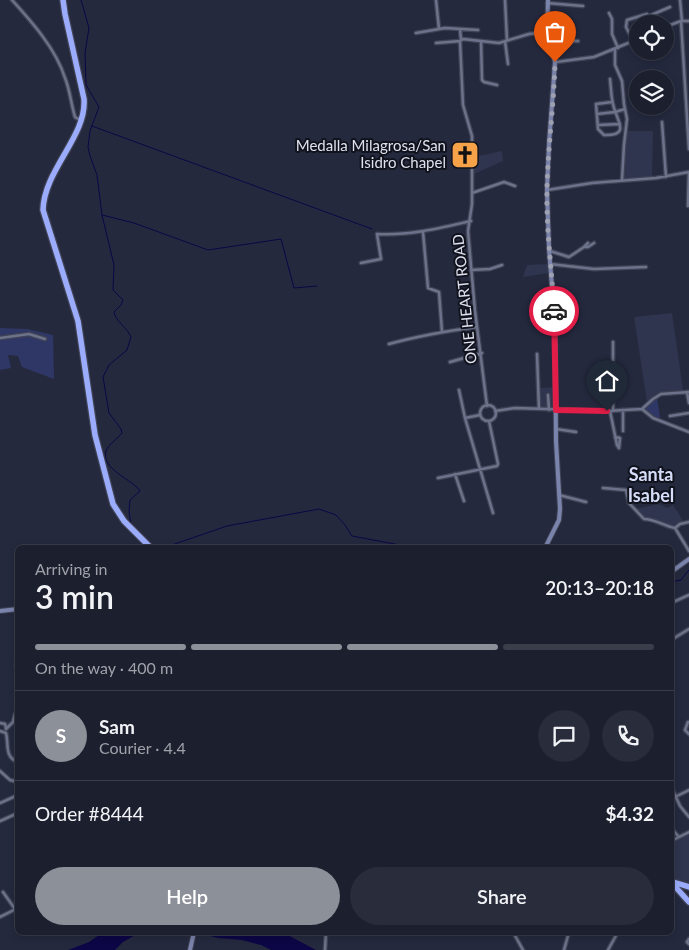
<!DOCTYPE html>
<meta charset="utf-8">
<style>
body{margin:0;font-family:Lato,sans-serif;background:#292c3a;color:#f1f3f6;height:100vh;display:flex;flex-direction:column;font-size:19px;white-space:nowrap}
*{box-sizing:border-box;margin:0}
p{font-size:16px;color:#a0a2aa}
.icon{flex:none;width:28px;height:28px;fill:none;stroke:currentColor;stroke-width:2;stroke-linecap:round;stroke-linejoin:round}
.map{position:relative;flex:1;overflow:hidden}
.drawer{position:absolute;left:15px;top:545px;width:659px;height:390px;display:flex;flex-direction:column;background:#1c1f2e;border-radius:8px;box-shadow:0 2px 8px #0003,0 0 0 1px #3a3d4a}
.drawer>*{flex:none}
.controls{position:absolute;left:629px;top:15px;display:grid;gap:10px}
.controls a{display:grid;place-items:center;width:45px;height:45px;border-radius:50%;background:#1c1f2e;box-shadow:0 2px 8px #0003,0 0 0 1px #3a3d4a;font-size:25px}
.pin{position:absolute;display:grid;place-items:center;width:42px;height:42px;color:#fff;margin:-51px -21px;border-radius:50% 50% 50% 0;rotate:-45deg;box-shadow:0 0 5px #0007}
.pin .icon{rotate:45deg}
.courier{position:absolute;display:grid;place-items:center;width:50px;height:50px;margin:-25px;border:4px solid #e11d48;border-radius:50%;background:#fff;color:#222;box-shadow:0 1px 6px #0007}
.headline em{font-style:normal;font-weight:600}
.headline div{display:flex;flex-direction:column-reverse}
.headline{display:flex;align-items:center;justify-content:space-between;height:85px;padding:0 20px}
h1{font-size:32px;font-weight:600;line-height:38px}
.bar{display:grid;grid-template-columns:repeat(4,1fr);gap:8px 5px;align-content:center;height:60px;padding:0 20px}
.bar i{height:6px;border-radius:4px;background:#3a3d4a}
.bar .selected{background:#8c9099}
.bar p{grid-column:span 4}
.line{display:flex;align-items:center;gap:12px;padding:0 20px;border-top:1px solid #3a3d4a}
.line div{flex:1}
.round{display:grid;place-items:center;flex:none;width:52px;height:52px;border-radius:26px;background:#292c3a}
.button{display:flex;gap:10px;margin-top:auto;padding:10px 20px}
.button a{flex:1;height:58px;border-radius:30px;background:#8c9099;color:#fff;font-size:20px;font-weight:600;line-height:58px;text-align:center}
.button a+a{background:#292c3a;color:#f1f3f6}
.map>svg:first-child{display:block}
.built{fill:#2f354f}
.green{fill:#2f3766}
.water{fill:#0c0646}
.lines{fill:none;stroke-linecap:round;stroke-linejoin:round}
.stream{stroke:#0c0646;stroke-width:1}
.street-casing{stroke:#404355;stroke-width:5}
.secondary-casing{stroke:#404355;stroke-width:6}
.highway-casing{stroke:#404355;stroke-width:8}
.street{stroke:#6c728a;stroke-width:2.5}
.secondary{stroke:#7a83ac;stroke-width:4}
.highway{stroke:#9bacfd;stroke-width:5.5}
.done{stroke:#9da1b1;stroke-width:5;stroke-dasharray:0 9}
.route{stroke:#e11d48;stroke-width:6}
.labels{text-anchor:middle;stroke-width:4;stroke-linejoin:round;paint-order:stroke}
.poi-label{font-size:15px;fill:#dee1ef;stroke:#10121c;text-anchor:end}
.street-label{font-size:15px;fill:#dee1ef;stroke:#10121c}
.quarter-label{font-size:18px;font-weight:bold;fill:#d6ddf8;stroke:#10121c}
</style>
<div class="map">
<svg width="689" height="950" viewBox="0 0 689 950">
<rect width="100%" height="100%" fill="#25293e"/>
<path class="built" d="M627,131H653L652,178L623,179L625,142Z
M502,151L503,161L474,174V157Z
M548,264L549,273L523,277L527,265Z
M672,313L683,390L662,393L647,402L634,317Z
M556,387L554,409H541V388Z
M659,504L667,508L673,505L684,522L674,527L664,525L653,519H644L635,509Z
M689,833V886L671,879V843Z"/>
<path class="green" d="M0,328L27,329L53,335L54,379L22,367L18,356L8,355L11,368L0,370Z
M657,398L660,417L659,418L652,416L644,409Z"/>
<path class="water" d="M102,933H139L123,942L115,950H68L89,942Z
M199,933H284L316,950H271L261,945L242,940L218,938Z"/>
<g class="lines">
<path class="stream" d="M81,0L89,28L85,53L86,85L99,107L90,131L88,147L90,156L97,175L102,215L114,265L113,290L123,300L121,305L114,312C116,322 127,327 131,337L127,350L109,365L103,377L109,413L121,429L122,433C118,438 108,445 106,451C100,469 135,481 140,491L130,500L129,512L131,524
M92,126L372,229
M102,215L134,223L208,250L281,239L294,288L317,286
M135,536L145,548
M163,548L227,526L319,509L336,515L345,525L352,536L416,548
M671,582L681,580L689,570"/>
<defs>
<path id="street" d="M12,0C32,22 56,49 65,78C70,90 71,104 75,117L80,120
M436,0L439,29
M505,0L507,40
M680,0L682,21
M547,3L583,6
M609,13L612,19V34L618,48
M649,16L670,7
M681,21L689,149
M665,27L681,21H689
M460,29L461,40
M416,33L445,28L478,30
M481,41L482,80L484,82L497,85
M505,41L508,64
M633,41L626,27L627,20L647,14L652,24
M436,43L460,41
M551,47L570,41H578
M615,50V65L622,81L624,104L627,119L624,145L622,180
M556,62L594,57L638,39
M610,79C611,87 611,96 613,104C616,120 632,136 604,135L598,129L596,104L612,102
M597,114L615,112L625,109
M662,122L666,177
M598,125L620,124
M547,190L592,183L656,178L689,172
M472,193L504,182L515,186
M688,206L689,172
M423,232L428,288L439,292L442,332
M584,247L588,243
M550,251L569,257L584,247H588L594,243
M361,263L381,259L377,234C409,236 440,228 471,221
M550,264L594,269L646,267
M471,270L490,269L502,265
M0,338L29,334L45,339
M613,342V411
M389,344C418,336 447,331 477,327
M537,354L539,409
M450,362L482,353
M605,376L607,411
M459,390L465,418L493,513
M687,392L689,403
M548,395L549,410
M480 413a8 8 0 1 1 16 0a8 8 0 1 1-16 0Z
M487,406L475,311L469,243L468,231L472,204V136L463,105L460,41L463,39L499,43L529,34L547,32
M642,409L653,418L689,432
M495,411L515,408L607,411L642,409L653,399L661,394L689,392
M610,411L617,445L619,448
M670,416L689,413
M465,418L480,415
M556,429L576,432
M623,431V410
M615,437L620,438L619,448
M455,474L464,501
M438,478L497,466L498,464L489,421
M603,488L626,490L629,503L644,519C655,519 664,526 675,528
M559,495L586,502
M689,522L680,524L675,528L689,551
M671,603L689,595
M671,640L689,629
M16,666L18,651
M688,722L685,730L689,734
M0,723L5,724L6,728
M6,729L13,722L15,714
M0,731L6,733C9,744 4,757 18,762
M0,771L10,780L18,782
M671,786L680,806L689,817
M677,796L689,790
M0,803L18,795
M0,821L18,813
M671,828L679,837
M671,841L689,832
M3,892L15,909
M0,917L18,908
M513,932L523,950
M689,939L687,942L689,944
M325,950L326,932
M564,950L569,932
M608,950L618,932"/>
<path id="secondary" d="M545,548L559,520L560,509L556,441L555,325L549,249L547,190L549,144L555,62L547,32L548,0
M671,572L689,559
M0,611L18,609
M190,950L194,932"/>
<path id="highway" d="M63,0L65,14L84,99C87,136 44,170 43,210L78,321L95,435L113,504L124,521L151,548
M671,882L689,902
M673,882L689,887"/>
</defs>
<use href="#street" class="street-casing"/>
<use href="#secondary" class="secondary-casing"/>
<use href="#highway" class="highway-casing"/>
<use href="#street" class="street"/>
<use href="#secondary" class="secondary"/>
<use href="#highway" class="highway"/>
</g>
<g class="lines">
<path class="done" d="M554,311C552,270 546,230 547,188C548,146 554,104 555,62"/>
<path class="route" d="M554,311L556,410L607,411"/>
</g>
<defs>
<symbol id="church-square" viewBox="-11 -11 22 22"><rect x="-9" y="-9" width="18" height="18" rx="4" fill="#f6a248" stroke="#10121c"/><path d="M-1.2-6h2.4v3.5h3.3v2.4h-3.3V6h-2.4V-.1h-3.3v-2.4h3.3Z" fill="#111"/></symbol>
</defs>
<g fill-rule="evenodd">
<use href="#church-square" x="449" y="139" width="32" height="32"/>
</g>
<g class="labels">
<g class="poi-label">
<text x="446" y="151">Medalla Milagrosa/San<tspan x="446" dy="17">Isidro Chapel</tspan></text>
</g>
<g class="street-label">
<text transform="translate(465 299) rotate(-96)" y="5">ONE HEART ROAD</text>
</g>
<g class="quarter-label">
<text x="651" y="481">Santa<tspan x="651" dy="21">Isabel</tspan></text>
</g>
</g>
</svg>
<div class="controls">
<a><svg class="icon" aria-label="locate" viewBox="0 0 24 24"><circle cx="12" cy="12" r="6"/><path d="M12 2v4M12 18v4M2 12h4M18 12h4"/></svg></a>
<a><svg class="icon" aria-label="layers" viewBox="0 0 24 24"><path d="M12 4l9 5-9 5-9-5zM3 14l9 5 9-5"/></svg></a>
</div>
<div class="pin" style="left:555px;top:62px;background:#ea580c"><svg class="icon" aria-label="bag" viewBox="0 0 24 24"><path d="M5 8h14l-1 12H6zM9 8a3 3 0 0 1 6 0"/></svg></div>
<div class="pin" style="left:607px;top:411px;background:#1f2937"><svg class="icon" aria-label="home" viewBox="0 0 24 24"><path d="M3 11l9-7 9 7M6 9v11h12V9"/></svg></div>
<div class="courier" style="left:554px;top:311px"><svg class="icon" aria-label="car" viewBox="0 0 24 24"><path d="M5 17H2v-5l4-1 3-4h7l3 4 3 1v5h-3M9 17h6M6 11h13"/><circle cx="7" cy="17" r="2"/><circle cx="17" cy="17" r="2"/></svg></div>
<section class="drawer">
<div class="headline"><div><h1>3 min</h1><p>Arriving in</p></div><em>20:13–20:18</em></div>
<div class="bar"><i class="selected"></i><i class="selected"></i><i class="selected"></i><i></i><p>On the way · 400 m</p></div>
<div class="line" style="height:90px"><b class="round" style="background:#8c9099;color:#fff">S</b><div><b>Sam</b><p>Courier · 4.4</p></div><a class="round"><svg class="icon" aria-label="chat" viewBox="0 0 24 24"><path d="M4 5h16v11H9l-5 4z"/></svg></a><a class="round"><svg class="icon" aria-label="phone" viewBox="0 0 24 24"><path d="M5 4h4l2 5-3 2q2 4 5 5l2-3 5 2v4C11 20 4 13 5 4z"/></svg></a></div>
<div class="line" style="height:65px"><div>Order #8444</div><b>$4.32</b></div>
<div class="button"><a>Help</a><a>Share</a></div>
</section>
</div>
